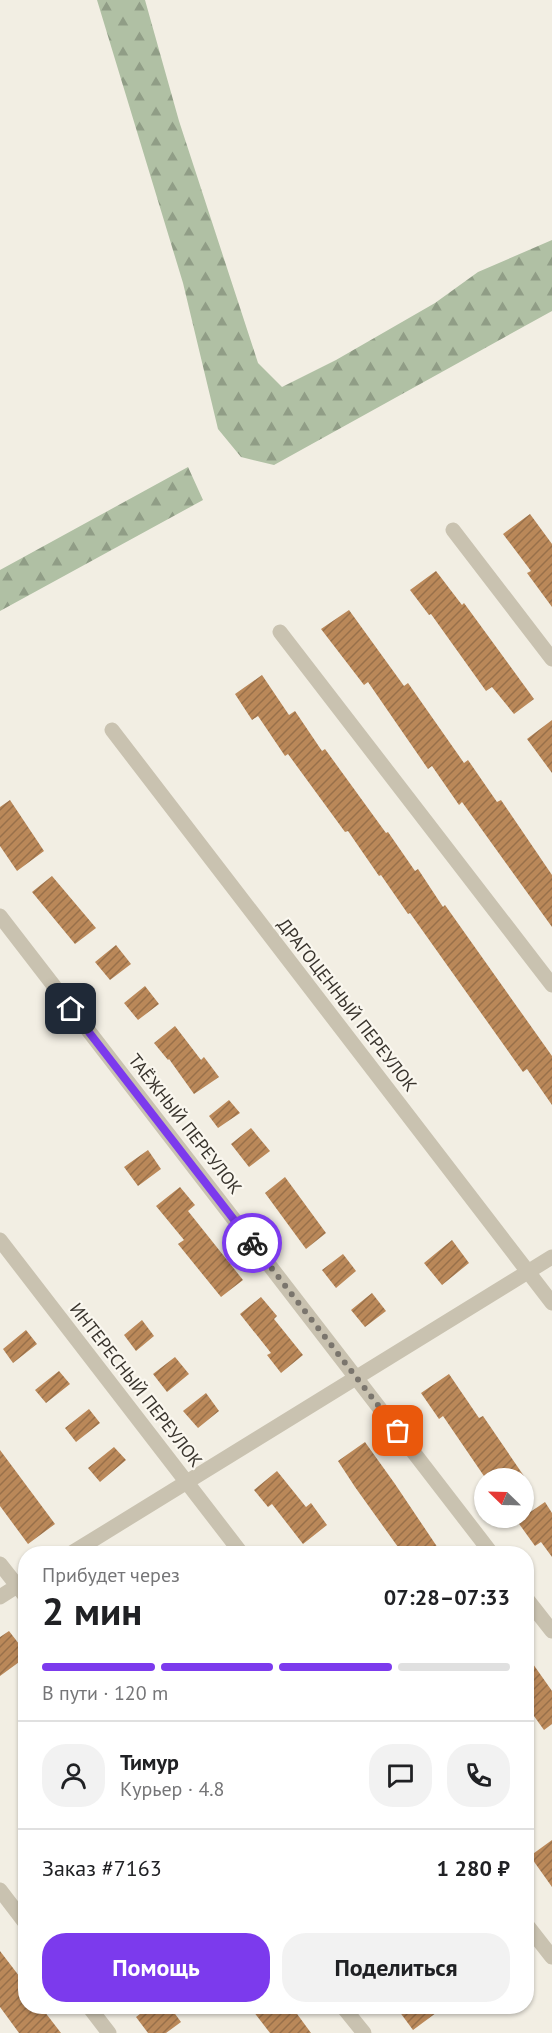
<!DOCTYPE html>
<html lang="ru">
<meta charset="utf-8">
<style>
body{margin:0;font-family:"PT Sans",sans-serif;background:#f2f2f2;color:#202124;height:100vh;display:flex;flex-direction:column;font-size:22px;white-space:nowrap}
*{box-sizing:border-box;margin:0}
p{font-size:20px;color:#757577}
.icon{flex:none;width:33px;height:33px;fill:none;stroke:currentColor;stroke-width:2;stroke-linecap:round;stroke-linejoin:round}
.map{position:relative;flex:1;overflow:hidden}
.details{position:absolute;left:18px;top:1546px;width:516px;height:468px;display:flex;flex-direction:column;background:#fff;border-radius:24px;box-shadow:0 2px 4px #0004}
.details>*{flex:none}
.needle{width:39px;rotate:293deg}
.controls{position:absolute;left:474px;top:1468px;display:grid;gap:12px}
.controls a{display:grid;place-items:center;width:60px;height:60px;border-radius:50%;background:#fff;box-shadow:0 2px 4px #0004;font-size:30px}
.pin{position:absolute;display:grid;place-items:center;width:51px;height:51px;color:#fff;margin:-26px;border-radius:12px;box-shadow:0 3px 9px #0006}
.courier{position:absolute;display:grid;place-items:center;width:60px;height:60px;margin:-30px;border:4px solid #7c3aed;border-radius:50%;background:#fff;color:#222;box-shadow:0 2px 8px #0007}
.headline em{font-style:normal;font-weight:700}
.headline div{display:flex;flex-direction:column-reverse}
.headline{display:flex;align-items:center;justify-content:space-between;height:102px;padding:0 24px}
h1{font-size:39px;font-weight:700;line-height:45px}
.bar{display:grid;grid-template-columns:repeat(4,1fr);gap:9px 6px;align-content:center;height:72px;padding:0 24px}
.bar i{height:8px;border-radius:4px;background:#e0e0e0}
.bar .on{background:#7c3aed}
.bar p{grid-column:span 4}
.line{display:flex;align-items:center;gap:15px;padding:0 24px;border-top:2px solid #e0e0e0}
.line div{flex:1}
.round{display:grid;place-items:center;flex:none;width:63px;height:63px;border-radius:24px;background:#f2f2f2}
.cta{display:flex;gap:12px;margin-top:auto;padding:12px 24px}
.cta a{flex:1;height:69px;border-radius:24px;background:#7c3aed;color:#fff;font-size:24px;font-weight:700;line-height:69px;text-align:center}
.cta a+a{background:#f2f2f2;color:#202124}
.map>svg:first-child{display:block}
.forest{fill:url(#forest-firs)}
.building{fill:url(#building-hatch)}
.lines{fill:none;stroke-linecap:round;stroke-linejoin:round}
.minor{stroke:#c9c2b0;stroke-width:15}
.done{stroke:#7a756d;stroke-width:6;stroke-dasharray:0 10.8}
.route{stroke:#7c3aed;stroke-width:8}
.labels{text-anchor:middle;stroke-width:4.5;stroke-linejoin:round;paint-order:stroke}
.street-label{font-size:18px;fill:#39342d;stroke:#faf7ef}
</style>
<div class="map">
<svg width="552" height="2033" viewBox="0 0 552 2033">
<defs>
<pattern id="forest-firs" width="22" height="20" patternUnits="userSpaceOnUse" patternTransform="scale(1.5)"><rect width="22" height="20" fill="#b0c0a4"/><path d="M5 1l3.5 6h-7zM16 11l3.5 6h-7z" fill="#909d86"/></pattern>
<pattern id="building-hatch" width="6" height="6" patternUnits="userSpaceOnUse" patternTransform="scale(1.5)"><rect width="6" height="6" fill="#ba8859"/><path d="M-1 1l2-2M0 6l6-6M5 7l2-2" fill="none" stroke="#98704a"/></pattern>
</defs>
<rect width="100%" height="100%" fill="#f2eee3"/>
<path class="forest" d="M97,0H145L179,121L258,363L282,387L336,360L435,303L478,272L552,240V311L274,465L241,457L218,429L183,283Z
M188,467L203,500L0,611V570Z"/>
<path class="building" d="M530,514L552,544V607L527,573L531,571L503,534Z
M436,571L462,605L464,603L534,699L514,714L492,687L486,691L431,614L429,615L410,590Z
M349,610L404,686L408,683L464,763L468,760L497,802L501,800L552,875V927L462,802L459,805L432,766L428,769L368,682L364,685L321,629Z
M262,675L289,715L295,711L322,751L325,749L386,833L388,832L415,871L418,869L443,907L445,905L552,1056V1105L527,1069L523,1072L410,913L408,914L381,875L379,876L348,831L345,832L288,754L285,756L258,716L252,720L235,694Z
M552,720V773L527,739Z
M10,800L44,851L17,871L0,846V807Z
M52,876L96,928L75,944L32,892Z
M116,945L131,964L110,980L95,962Z
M145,986L159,1004L138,1020L124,1003Z
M175,1026L201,1060L204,1057L219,1077L194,1094L169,1059L168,1060L154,1043Z
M229,1100L240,1113L218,1128L209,1116Z
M251,1128L270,1151L249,1167L231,1144Z
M148,1150L161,1169L138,1186L124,1167Z
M285,1177L326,1233L306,1249L265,1193Z
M180,1187L195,1205L188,1211L243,1280L221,1297L178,1244L184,1240L156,1206Z
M452,1240L469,1263L442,1285L424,1263Z
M343,1254L356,1271L336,1288L322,1270Z
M372,1293L386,1311L365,1327L351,1310Z
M261,1297L277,1316L274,1319L303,1355L281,1373L267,1355L271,1353L240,1314Z
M142,1320L154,1336L136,1351L124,1335Z
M26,1330L37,1344L13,1363L3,1349Z
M175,1357L189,1374L167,1392L153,1374Z
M59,1371L70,1384L46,1403L35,1390Z
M449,1374L479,1418L483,1416L526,1479H486L443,1416L439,1419L421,1393Z
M206,1393L219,1411L198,1428L183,1411Z
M89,1409L100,1423L76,1442L65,1428Z
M365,1442L395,1484L442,1554H403L355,1487L338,1461Z
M114,1447L126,1460L100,1482L88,1468Z
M0,1450L55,1524L28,1544L0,1506Z
M277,1471L306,1507L311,1503L327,1525L303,1544L272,1504L268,1507L254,1490Z
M545,1502L552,1513V1557L541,1542L535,1546L517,1521Z
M9,1631L26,1653V1657L0,1676V1637Z
M526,1654L552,1691V1724L544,1730L526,1705Z
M552,1840V1887L530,1856Z
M0,1951L26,1985V2007H41L61,2033H19L0,2007Z
M149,2007H170L181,2022L166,2033H148L136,2017Z
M250,2007H292L311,2033H270Z
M396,2007H444L413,2030Z"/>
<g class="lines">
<path class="minor" d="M453,530L552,659
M280,632L552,985
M112,730L552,1303
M0,916L492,1554
M0,1240L242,1554
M70,1554L552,1257
M0,1564L26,1597
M0,1597L25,1581
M526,1598L552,1631
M0,1890L26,1924
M526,1924L552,1957
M89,2007L109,2033
M343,2007L364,2033"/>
</g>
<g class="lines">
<path class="done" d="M252,1243L398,1431"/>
<path class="route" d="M71,1009L252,1243"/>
</g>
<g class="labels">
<g class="street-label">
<text transform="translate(347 1005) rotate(52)" y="6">ДРАГОЦЕННЫЙ ПЕРЕУЛОК</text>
<text transform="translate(185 1124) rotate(52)" y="6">ТАЁЖНЫЙ ПЕРЕУЛОК</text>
<text transform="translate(136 1385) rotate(52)" y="6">ИНТЕРЕСНЫЙ ПЕРЕУЛОК</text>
</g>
</g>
</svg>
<div class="controls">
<a><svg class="needle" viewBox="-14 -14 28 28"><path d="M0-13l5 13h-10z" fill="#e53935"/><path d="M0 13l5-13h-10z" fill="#757577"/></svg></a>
</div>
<div class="pin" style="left:398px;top:1431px;background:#ea580c"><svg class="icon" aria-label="bag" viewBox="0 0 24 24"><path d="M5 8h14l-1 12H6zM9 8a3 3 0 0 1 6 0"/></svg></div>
<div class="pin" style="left:71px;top:1009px;background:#1f2937"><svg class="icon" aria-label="home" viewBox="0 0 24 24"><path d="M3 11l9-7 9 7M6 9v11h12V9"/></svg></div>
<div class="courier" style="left:252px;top:1243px"><svg class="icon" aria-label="bike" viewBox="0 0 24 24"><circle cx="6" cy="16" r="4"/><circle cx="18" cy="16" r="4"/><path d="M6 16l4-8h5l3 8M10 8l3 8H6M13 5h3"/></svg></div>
<section class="details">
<div class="headline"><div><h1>2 мин</h1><p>Прибудет через</p></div><em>07:28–07:33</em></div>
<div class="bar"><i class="on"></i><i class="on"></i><i class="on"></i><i></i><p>В пути · 120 m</p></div>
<div class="line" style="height:108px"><a class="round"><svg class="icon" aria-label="person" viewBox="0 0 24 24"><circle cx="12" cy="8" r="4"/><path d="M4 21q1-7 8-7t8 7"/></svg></a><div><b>Тимур</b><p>Курьер · 4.8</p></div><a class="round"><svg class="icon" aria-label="chat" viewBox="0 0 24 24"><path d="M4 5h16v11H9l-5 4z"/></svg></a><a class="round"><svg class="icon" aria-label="phone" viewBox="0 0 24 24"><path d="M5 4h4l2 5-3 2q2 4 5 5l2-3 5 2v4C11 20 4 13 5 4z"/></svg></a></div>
<div class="line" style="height:78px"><div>Заказ #7163</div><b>1 280 ₽</b></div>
<div class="cta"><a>Помощь</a><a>Поделиться</a></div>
</section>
</div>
